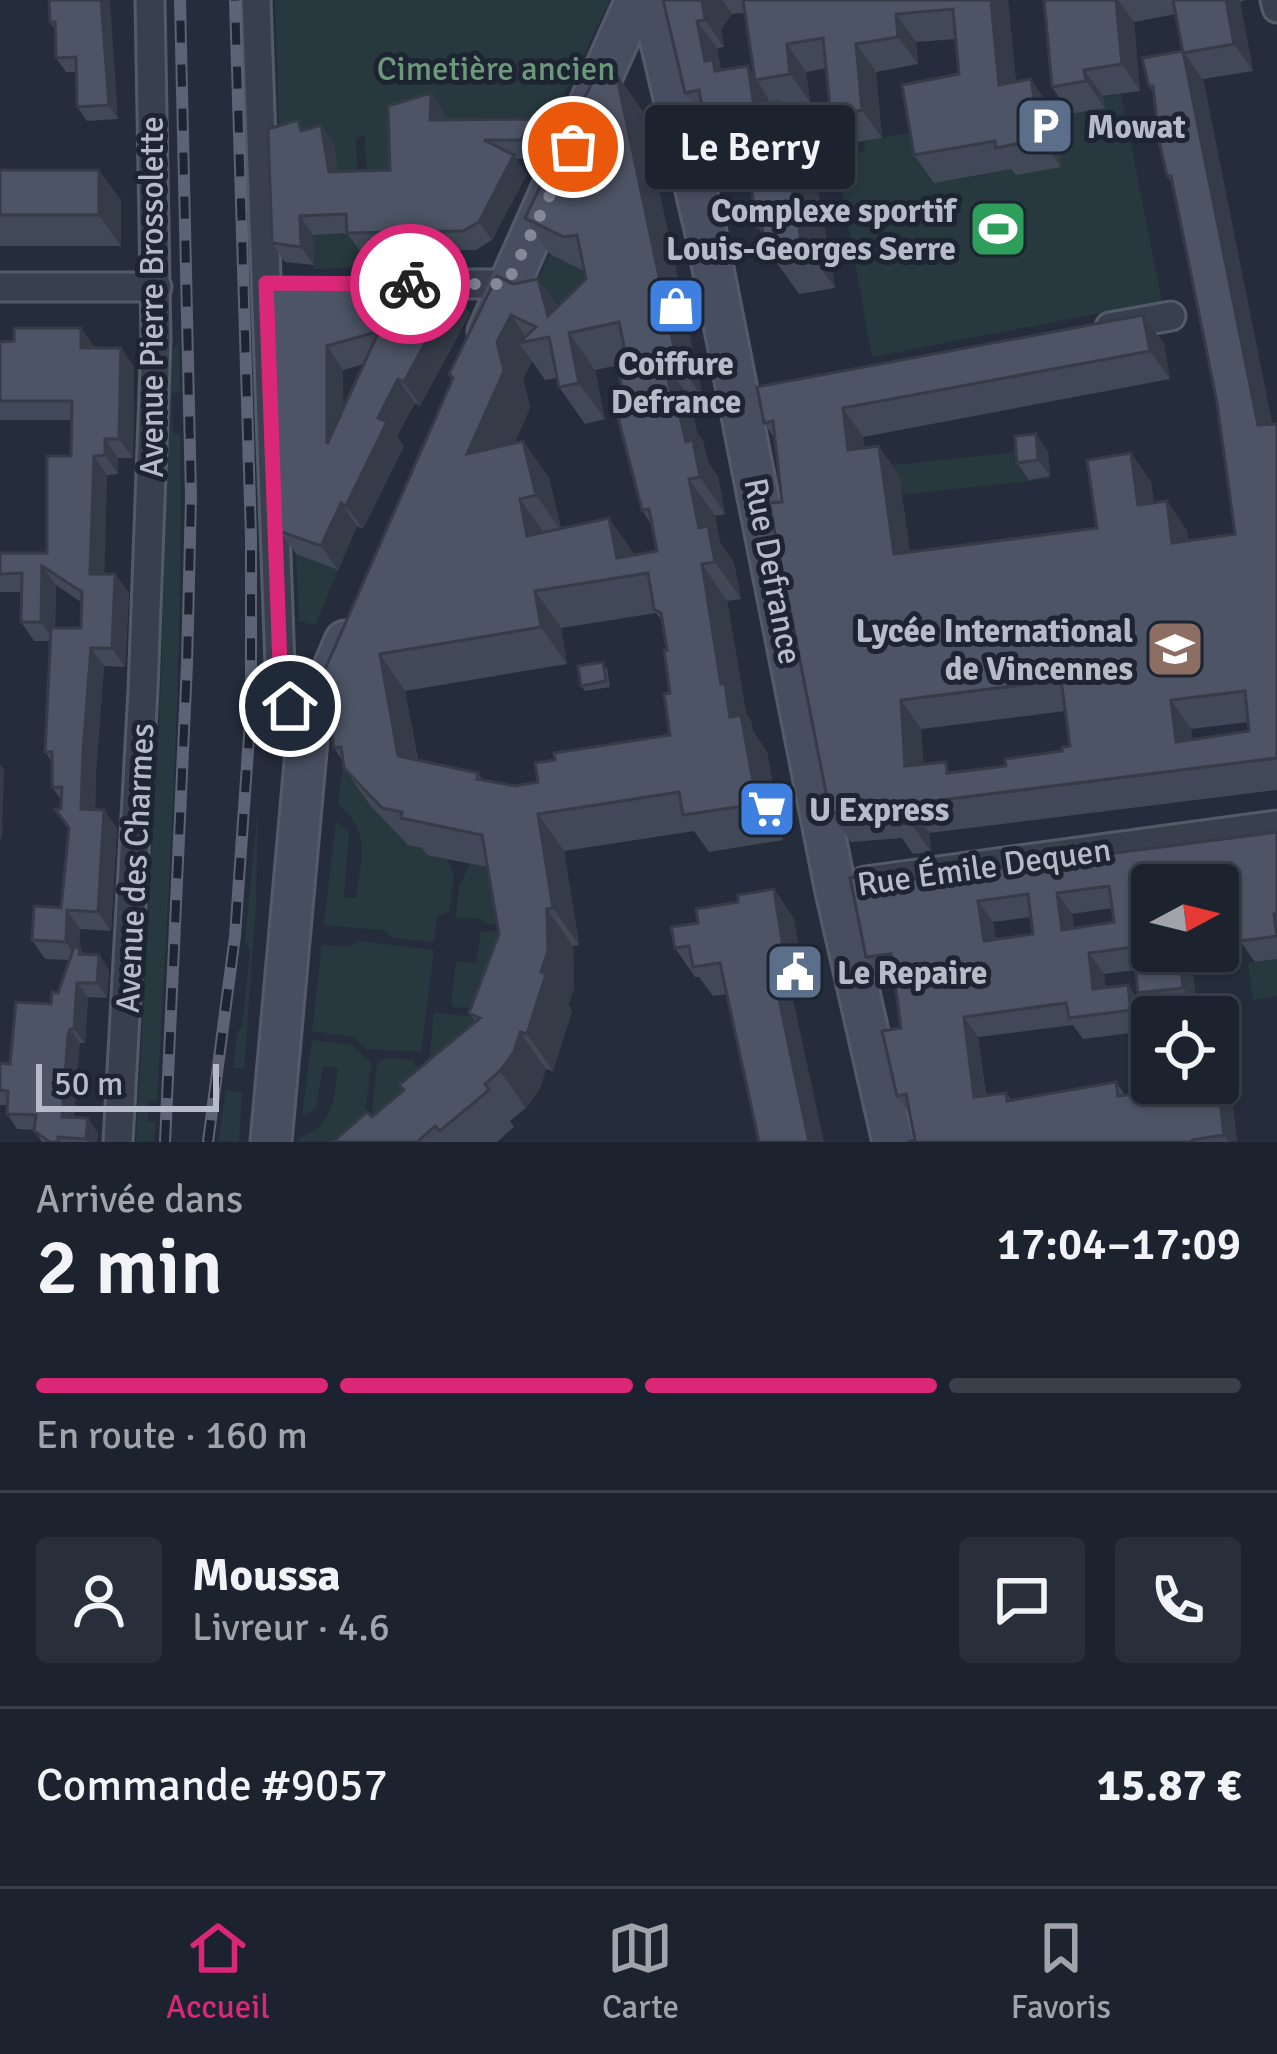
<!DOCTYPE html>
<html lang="fr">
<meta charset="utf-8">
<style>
body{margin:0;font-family:Signika,sans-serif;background:#292f3a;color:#f1f3f6;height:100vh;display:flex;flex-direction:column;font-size:45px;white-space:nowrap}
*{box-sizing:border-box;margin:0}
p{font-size:39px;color:#a0a4aa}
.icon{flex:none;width:66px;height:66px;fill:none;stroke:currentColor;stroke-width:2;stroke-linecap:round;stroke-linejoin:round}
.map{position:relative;height:1142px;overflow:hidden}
.details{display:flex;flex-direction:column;background:#1c222e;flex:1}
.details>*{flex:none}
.needle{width:78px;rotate:83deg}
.tools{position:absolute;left:1131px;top:864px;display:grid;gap:24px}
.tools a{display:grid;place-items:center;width:108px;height:108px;border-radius:12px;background:#1c222e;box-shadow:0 3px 9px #0004,0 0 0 3px #3a3f4a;font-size:60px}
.scale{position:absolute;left:36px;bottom:30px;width:183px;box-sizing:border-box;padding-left:12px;border:6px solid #b5bbc8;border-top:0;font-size:33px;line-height:42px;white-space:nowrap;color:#b5bbc8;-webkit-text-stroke:9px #1e2532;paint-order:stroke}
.pin{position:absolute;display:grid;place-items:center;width:102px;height:102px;color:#fff;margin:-51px;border:6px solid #fff;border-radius:50%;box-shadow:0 3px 12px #0007}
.courier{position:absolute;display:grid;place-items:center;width:120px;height:120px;margin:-60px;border:9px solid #db2777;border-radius:50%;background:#fff;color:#222;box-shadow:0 3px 15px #0007}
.bubble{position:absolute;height:84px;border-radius:12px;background:#1c222e;box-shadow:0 3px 9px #0004,0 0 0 3px #3a3f4a;font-size:39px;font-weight:600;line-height:84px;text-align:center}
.headline em{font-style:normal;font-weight:600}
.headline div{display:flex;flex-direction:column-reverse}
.headline{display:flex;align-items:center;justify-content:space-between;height:204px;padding:0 36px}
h1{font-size:78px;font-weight:600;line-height:90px}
.bar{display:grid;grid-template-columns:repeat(4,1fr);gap:18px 12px;align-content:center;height:144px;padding:0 36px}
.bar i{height:15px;border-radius:9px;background:#3a3f4a}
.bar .active{background:#db2777}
.bar p{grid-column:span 4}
.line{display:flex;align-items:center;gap:30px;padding:0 36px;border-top:3px solid #3a3f4a}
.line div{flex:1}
.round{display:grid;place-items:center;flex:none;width:126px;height:126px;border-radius:12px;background:#292f3a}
.menu{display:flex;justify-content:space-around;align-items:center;height:168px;border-top:3px solid #3a3f4a;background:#1c222e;font-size:33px;color:#a0a4aa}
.menu a{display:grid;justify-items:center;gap:6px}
.menu .active{color:#db2777}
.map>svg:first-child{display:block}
.green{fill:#27393e}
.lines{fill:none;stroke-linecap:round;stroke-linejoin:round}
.minor-casing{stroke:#545b68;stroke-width:33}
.secondary-casing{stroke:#545b68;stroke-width:45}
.minor{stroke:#39404d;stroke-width:27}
.secondary{stroke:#474e60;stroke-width:39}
.rail-casing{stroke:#5b6374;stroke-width:12}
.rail{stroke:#1e2532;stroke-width:8;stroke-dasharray:22;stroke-linecap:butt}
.wall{fill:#414857;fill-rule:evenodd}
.shaded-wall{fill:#353b47}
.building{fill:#4c5465;stroke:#353b47;stroke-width:3;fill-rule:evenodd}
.done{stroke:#838997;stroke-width:12;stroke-dasharray:0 21.6}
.route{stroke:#db2777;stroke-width:15}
.labels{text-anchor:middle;stroke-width:10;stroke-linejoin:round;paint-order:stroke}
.park-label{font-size:33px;fill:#6d987b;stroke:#1e2532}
.poi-label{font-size:33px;font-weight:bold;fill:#b5bbc8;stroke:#1e2532;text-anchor:start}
.street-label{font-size:33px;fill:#b5bbc8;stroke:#1e2532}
</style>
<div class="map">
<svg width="1277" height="1142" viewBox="0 0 1277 1142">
<rect width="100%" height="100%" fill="#252d3d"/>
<path class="green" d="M275,0H610L543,138L444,139L442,112L403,181L367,177L365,136L356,138L360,267L314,269L313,235L332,233L280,160Z
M1121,94L1162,301L872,357L836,156L865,151L864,141Z
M550,254L591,274L625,304L521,312Z
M179,340L180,392L172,394L173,433L180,434C184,656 169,878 157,1100L149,1101L148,1121L156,1122L154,1142H136L161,683L170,356Z
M1047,449L1050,479L850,500L846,470Z
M296,554L338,570L315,625L299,621Z
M357,764L428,849L447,859L454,874L449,912L437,916L434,942L391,938L384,930L324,925L336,821L349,833L344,897L356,898C361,858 372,833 338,804L343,766Z
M258,805L256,904L244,1069L233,1068L238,1031L242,1027L250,950L245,943Z
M470,863L489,868L498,923L488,925L481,919L456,917L459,887Z
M497,931L502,934L481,1009L454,1007L451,1002L456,961L476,963L481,932Z
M359,941L434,950L421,1052L366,1049L354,1037L312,1031L322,945L350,947Z
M1277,959V996L1253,1000L1248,963Z
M434,1013L481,1017L428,1068Z
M312,1040L352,1045L371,1063L362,1142H299L300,1137C334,1126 334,1099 338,1068L323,1066L316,1108L302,1116Z
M385,1058L412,1060L448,1102L369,1142L377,1064Z
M226,1090L242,1093L239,1142H218Z"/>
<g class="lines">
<defs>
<path id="minor" d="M256,0L281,694L308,729
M1275,0L1277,8
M415,284H507
M0,287H157
M1110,327L1171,316
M865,881L1277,825
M118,1142L143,690L156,339L150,0"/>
<path id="secondary" d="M651,0L706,233L835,887L893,1142
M488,332L636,0
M271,1142L308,729L345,641"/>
</defs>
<use href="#minor" class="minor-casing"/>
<use href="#secondary" class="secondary-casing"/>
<use href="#minor" class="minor"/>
<use href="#secondary" class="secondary"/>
<defs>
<path id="rail" d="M165,1142L187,665L191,497L180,0
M208,1142L235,936L251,708V537L235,0"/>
</defs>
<use href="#rail" class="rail-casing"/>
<use href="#rail" class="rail"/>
</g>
<path class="wall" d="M49,0L118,119L87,121L77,107L76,72H66L56,58L55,30L50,22Z
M663,0H1008L1016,82L1050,107L1061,167L1016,175L1011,169L934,183L914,155L959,74L956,39L916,42L918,64L876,72L882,138L850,143L831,116L826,68L806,72L810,102L780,107L811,151L835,288L799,294L765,246L764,235L758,228L747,161L726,164L707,137L704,120L685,93ZM745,13L755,76L721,71L717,48L724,47L721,29L732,14Z
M1044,0H1246L1240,2L1253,71L1203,79L1272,424H1277V790L929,833L931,852L913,854L902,838L851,842L830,813L782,502L775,439L764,423L1143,315L1164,344L1170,379L863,437L864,448L899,475L910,552L1097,528L1131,453L1151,482L1154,503L1187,530L1188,541L1235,534L1217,403L1172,184L1167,176L1154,93L1149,86L1183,51L1176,14L1134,22L1140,91L1103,96L1105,108L1070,114L1052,87ZM1065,711L1070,746L1062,751L1006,766L953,772L923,764L921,729ZM1248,722L1249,731L1192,740L1191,729Z
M642,110L703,398L691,400L697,433L703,441L708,462L718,477L725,514L715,516L720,543L734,563L741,599L727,601L746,713L751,721L753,731L767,752L783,840L709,852L694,831L564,851L579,945L573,946L574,988L568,1005L572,1011L553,1071L546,1069L540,1088L526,1108L510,1121L514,1127L497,1142H333L372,1117L403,1090L475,1021L469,1013L499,934L487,867L427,855L422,848L408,845L370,805L344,768L343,761L334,748L497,276L558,306L586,279L584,271L550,254L525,218L577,174ZM532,361L545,380L557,378L559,387L585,424L605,419L595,370L628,363L629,371L627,416L642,510L652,526L657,551L635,555L561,528L549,478L523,441L514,443L530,408L523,379ZM656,613L663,622L667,650L670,693V735L555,760L538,782L515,786L483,781L478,773L418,760L405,691L567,664L561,628Z
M444,112L443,120L545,138L534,159H516L527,174L492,240L476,250L360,251L347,233L313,235L314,265L285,262L272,243L305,130L334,144L338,172L390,170Z
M0,170L121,200V246H0Z
M301,281L470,313L420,406L415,403L397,436L404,446L363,529L357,526L338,570L296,554L279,531ZM364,364L343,408V370Z
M0,342L121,348L134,367L133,458H118V474L107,475L104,574H115L129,593L125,667L104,666L96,771L95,809L117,828L111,931L80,929L79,948L84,954L99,955L109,970L107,998L88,997L85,1043H80L79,1050L74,1118L98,1133L97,1142H42L34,1130L17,1129L7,1114V1105H0V1063L10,1064L51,1004L58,993L70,960L45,959L32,940L61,908L69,828L61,809L62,801L52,787V762L45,752L50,641H34L21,622L22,592H0V553H47L71,456L72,420H0ZM56,585L81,602V628H55Z
M1048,451L1050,476L1029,480L1017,463Z
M607,667L610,687L585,691L581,686Z
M1277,832V959L1255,962L1240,941L1238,927L1218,930V885H1152V951H1179L1193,972L1197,1008L1153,1014L1138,993L1136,970L1104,974L1105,988L1128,985L1142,1006L1146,1031L1083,1039L1073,1025L978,1037L986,1095L1006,1093L1011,1100L1116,1082L1125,1095L1218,1083V1072L1231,1090L1237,1142H907L915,1140L910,1114L897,1096L901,1028L894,976L880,978L866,957L896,870L904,880ZM1112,908L1114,922L1074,928L1072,914ZM1031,917L1033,934L996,939L993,922Z
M774,889L794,919L804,983L713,996L699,977H695L675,948L698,923L738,902Z"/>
<path class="shaded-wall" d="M101,0H110L118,119L109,105Z
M702,0H722L732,14L721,29L724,47L705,20Z
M991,0H1008L1019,113L999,85Z
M1116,0H1118L1134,22L1140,91L1122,64Z
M1226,0H1239L1240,2L1253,71L1234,44Z
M896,14L916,42L918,64L898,37Z
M697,21L717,48L721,71L735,99L705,61Z
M787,44L806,72L810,102L790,74Z
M856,44L876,72L882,138L862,110Z
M1183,51L1203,80L1277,447L1258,425Z
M748,66L768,98L777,156L758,128Z
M1084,70L1103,96L1105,108L1086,81Z
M616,73L642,110L703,398L677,361Z
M1031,79L1050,107L1061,167L1041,139Z
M431,93L444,112L443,139L430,120Z
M777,102L811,151L835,288L801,240Z
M532,119L545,138L534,159L521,140Z
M321,125L334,144L342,190L329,172Z
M514,155L527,174L492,240L479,222Z
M99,170L121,200V246L99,215Z
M300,216L313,235L314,265L301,247Z
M538,279L564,315L569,333L595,370L605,419L579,383L548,316Z
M449,281L470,313L420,406L404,382Z
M511,315L529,341L519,343L532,361L523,379L530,408L493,491L467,454L497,342Z
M1143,315L1164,344L1170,379L1150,351Z
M81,328L94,346V367L81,348Z
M327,346L343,370L344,467L327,444Z
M121,348L134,367L133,458L119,439Z
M665,363L691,400L697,433L703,441L708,462L718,477L725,514L700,477L686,442L673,405Z
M398,379L415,403L397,436L404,446L363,529L346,506L378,418Z
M843,408L863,437L868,478L848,450Z
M1036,434L1048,451L1050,476L1038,460Z
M105,439L118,458V474L105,455Z
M523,441L549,478L562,532L536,495Z
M879,446L899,475L914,583L894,554Z
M1131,453L1151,482L1158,534L1138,505Z
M94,456L107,475L104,593L90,574Z
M689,479L715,516L720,543L734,563L741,599L715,562L699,528Z
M520,499L546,535L527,536Z
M1167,501L1187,530L1192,572L1172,543Z
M341,503L357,526L338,570L321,546Z
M609,518L635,555L617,558Z
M702,564L727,601L746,713L751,721L753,731L767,752L783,840L757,804L730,717L721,684Z
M42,566L56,585L54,641L41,622Z
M115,574L129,593L125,667L112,648Z
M535,591L561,628L567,664L541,627Z
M91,648L104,666L96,771L95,828L81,809L83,752Z
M380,654L405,691L423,793L398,756Z
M901,700L921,729L926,795L905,766Z
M1171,700L1191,729L1196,771L1176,742Z
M0,764L4,769L2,840L0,838Z
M909,804L929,833L931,852L911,823Z
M104,810L117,828L111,931L98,912Z
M538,814L564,851L579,945L553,908Z
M774,889L794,919L804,983L784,954Z
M1057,893L1072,914L1076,951L1062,930Z
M978,901L993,922L999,962L984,941Z
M547,909L573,946L574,988L568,1005L572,1011L553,1071L527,1034L541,972Z
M67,910L80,929L79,961L66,942Z
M1179,951L1193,972L1197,1008L1183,988Z
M1089,953L1104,974L1108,1010L1093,989Z
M99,955L109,970L107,998L97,983Z
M770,956L790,985L824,1142H809Z
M77,983L88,997L85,1043L74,1029Z
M1128,985L1142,1006L1146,1031L1131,1010Z
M964,1017L978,1037L988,1118L974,1097Z
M70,1029L80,1043L73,1132L62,1117Z
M520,1032L546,1069L540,1088L526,1108L500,1071Z
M1218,1072L1231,1090L1237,1142H1229L1224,1135Z
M88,1118L98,1133L97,1142H89L86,1139Z"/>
<path class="building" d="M49,0H101L109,105L77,107L76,57L56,58L55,22H50Z
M663,0H702L705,20L697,21L705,61L713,60L715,71L748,66L754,106L738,109L742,131L707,137L699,90L685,93Z
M743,0H991L999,85L1031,79L1041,139L996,148L995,141L914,155L902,85L959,74L953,9L896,14L898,37L856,44L862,110L831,116L823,38L787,44L790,74L755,80Z
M1044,0H1116L1122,64L1084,70L1086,81L1052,87Z
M1173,0H1226L1234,44L1183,53Z
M1183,51L1258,425L1277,424V758L909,804L911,823L893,825L891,809L830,813L769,503L782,502L773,421L764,423L757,387L1143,315L1150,351L843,408L848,450L879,446L894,554L1097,528L1087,460L1131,453L1138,505L1167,501L1172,543L1235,534L1217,403L1171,176H1167L1159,140L1153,86H1149L1142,58ZM1061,680L1070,746L1062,747V751L1005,759L1006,766L947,773L946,762L905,766L901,700ZM1245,691L1249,731L1176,742L1171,700Z
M598,71L616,73L677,361L665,363L673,405L677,404L686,442L693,440L700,477L689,479L699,528L708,526L715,562L702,564L721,684H725L730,717L741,715L757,804L683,815L679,792L538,814L553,908L547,909L548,951L541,972L546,974L527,1034L520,1032L514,1052L500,1071L485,1084L489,1090L440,1131L435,1126L417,1142H333L367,1112L372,1117L404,1090L399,1085L480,1018L469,1013L499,934L482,835L401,818L402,812L382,808L344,768L341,747L334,748L323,674L453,378L449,374L497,276L513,284L538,279L548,316L586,279L577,235L564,237L525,218L552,162L577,174L567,132ZM511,315L536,327L519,343L549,337L559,387L579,383L569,333L619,322L629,371L619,373L627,416L618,418L642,510L649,509L657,551L617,558L609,518L527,536L520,499L536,495L523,441L467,454L504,371L497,342ZM648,573L654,609L661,613L667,650H664L670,693L664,694L670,735L554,753L555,760L535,763L538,782L515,786L477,779L478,773L398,756L380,654L541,627L535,591Z
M431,93L430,120L532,119L521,140H484L514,155L479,222L463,231L347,233L346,214L300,216L301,247L272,243L268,129L298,120L301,131L321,125L329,172L390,170L388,106Z
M777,102L801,240L765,246L762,227L758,228L738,109Z
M0,170H99V215H0Z
M283,278H299V281H449L454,290L404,382L398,379L378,418L387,422L346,506L341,503L321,546L279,531L271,289ZM379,331L327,444V346Z
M14,328H81V348H121L119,439H105V455L94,456L90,574H115L112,648H91L83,752L81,809L104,810L98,912L67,910L66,942L32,940L34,906L61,908L69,828L55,809H61L62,787H52V752H45L51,628H81L82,592L42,566L41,622H21L22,573L0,574V553H47V456H71L72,401H0V342L14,341Z
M1036,434L1038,460L1017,463L1015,436Z
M603,662L606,681L581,686L578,666Z
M1277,832V914H1274L1277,936L1240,941L1235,905L1218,907V885H1152V951H1161V953L1179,951L1183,988L1138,993L1133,947L1089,953L1093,989L1128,985L1131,1010L1069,1018L1066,1003L964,1017L974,1097L1006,1093L1007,1101L1116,1082L1118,1096L1160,1091L1159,1083H1218L1224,1135L1192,1140V1142H907L915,1140L906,1094L897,1096L882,1031L901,1028L891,954L866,957L850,878L896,870L898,881ZM1109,886L1114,922L1062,930L1057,893ZM1028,894L1033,934L984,941L978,901Z
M774,889L784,954L770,956L809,1142H759L720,963L693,967L689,946L675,948L671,927L698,923L696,909L738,902V895Z
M74,947L80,948L79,954L99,955L97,983H77L74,1029H70L68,1035L62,1117L88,1118L86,1139L58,1137V1142H50L34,1131L36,1115L7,1114L8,1091L0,1090V1063L10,1064L16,1002L51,1004L52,992L58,993Z"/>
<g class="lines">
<path class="done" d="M410,284H507L573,147"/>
<path class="route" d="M290,706L281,694L266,283L410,284"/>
</g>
<defs>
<symbol id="parking-square" viewBox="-11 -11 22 22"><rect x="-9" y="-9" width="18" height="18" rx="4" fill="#5c6f8a" stroke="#1e2532"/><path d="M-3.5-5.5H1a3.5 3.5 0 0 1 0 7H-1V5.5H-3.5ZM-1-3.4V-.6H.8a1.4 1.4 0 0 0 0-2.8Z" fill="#fff"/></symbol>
<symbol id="stadium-square" viewBox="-11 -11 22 22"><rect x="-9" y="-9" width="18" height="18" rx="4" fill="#2e9e5b" stroke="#1e2532"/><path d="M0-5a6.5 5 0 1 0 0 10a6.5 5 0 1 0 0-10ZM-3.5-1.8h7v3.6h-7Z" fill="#fff"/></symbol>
<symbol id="shop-square" viewBox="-11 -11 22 22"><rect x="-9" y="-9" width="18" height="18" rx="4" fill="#3f7fe0" stroke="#1e2532"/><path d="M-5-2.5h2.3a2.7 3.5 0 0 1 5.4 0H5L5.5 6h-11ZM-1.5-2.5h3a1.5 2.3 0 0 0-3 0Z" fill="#fff"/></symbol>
<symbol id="school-square" viewBox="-11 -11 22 22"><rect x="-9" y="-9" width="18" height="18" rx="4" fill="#8d6e63" stroke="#1e2532"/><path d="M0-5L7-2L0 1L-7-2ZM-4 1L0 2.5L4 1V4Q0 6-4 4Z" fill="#fff"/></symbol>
<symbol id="supermarket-square" viewBox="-11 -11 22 22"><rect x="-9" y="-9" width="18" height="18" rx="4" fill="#3f7fe0" stroke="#1e2532"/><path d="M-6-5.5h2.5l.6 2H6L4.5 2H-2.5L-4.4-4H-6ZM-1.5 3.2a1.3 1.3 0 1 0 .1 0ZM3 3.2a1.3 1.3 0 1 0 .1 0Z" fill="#fff"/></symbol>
<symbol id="civic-square" viewBox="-11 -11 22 22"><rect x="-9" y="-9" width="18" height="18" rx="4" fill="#5c6f8a" stroke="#1e2532"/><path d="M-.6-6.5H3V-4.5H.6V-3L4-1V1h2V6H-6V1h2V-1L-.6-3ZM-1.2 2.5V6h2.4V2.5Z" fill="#fff"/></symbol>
</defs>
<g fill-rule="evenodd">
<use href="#parking-square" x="1012" y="93" width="66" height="66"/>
<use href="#stadium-square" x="965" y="196" width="66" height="66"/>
<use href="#shop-square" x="643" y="273" width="66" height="66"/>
<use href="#school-square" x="1142" y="616" width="66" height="66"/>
<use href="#supermarket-square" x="734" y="776" width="66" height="66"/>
<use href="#civic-square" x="762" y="939" width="66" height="66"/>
</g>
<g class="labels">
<g class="park-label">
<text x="496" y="80">Cimetière ancien</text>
</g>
<g class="poi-label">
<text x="1087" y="138">Mowat</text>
<text x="956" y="222" text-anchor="end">Complexe sportif<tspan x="956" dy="38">Louis-Georges Serre</tspan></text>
<text x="676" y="375" text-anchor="middle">Coiffure<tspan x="676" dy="38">Defrance</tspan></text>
<text x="1133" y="642" text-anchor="end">Lycée International<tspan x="1133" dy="38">de Vincennes</tspan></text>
<text x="809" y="821">U Express</text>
<text x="837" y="984">Le Repaire</text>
</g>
<g class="street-label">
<text transform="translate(151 297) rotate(-90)" y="12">Avenue Pierre Brossolette</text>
<text transform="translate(774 571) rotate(79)" y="12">Rue Defrance</text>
<text transform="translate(984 866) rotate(-8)" y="12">Rue Émile Dequen</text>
<text transform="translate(134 868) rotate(-87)" y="12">Avenue des Charmes</text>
</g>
</g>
</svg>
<div class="tools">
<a><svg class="needle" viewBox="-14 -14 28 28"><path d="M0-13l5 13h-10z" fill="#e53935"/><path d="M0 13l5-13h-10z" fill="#a0a4aa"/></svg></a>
<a><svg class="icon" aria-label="locate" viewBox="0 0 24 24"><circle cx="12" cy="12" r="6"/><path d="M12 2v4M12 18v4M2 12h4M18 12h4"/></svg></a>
</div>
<div class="scale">50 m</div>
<div class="pin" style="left:573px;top:147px;background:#ea580c"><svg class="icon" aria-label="bag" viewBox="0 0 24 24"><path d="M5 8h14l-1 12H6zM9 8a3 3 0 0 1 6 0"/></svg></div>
<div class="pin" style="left:290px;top:706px;background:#1f2937"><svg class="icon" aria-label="home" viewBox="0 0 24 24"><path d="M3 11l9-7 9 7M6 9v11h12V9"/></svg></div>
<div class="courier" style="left:410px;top:284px"><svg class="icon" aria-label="bike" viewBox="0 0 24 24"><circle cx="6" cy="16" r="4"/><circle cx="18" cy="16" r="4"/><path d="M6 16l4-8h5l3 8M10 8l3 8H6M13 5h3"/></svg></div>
<div class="bubble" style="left:645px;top:105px;width:210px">Le Berry</div>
</div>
<section class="details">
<div class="headline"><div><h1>2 min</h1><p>Arrivée dans</p></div><em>17:04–17:09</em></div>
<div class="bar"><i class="active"></i><i class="active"></i><i class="active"></i><i></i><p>En route · 160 m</p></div>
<div class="line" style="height:216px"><a class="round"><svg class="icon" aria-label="person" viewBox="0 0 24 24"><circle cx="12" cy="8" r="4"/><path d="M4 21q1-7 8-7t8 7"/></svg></a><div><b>Moussa</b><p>Livreur · 4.6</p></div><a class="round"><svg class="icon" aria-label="chat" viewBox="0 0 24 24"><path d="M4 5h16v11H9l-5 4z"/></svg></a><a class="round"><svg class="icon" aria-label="phone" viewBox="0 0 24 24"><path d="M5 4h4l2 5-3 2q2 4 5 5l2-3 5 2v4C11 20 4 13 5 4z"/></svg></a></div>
<div class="line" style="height:156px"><div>Commande #9057</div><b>15.87 €</b></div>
</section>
<nav class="menu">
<a class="active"><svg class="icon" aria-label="home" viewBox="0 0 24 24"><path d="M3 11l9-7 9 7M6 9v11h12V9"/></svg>Accueil</a>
<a><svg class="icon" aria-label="map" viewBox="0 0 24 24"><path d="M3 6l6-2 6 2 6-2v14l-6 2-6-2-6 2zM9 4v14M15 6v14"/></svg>Carte</a>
<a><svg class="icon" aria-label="saved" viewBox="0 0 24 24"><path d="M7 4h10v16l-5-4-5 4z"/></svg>Favoris</a>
</nav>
